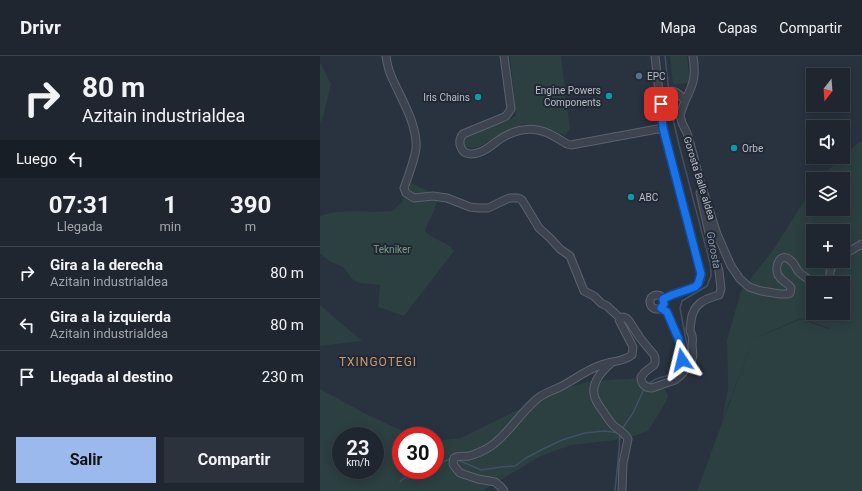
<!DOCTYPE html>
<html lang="es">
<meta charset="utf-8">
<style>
:root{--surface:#1f262f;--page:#2c323b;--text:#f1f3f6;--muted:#a1a5aa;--line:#3c434b;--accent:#9bb9ed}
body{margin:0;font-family:Roboto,sans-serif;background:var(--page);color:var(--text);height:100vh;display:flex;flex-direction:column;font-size:15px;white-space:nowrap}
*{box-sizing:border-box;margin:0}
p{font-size:13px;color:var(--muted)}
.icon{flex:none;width:22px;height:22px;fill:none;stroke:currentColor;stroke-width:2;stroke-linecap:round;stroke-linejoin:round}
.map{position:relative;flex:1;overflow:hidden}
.drawer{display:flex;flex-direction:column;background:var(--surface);width:320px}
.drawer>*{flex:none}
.banner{background:#1f262f;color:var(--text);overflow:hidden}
.needle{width:26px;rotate:197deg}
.buttons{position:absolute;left:486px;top:12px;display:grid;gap:8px}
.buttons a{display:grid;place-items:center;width:44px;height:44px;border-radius:0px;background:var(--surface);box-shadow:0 2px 10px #0003,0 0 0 1px var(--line);font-size:20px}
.speed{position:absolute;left:12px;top:371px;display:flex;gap:8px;font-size:20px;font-weight:700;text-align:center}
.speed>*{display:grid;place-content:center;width:52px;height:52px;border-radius:50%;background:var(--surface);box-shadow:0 2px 10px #0003,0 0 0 1px var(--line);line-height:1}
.speed small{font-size:10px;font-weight:400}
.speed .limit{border:6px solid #d22;background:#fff;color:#111}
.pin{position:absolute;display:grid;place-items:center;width:34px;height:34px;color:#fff;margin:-17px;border-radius:8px;box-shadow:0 2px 6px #0006}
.me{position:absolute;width:44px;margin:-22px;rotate:350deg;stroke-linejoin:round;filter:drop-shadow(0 0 3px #0008)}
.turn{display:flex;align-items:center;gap:14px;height:84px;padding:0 16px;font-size:18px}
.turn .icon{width:52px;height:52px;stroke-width:2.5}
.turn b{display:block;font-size:28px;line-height:34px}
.then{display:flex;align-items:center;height:38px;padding:0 16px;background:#0003;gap:8px;font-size:15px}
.eta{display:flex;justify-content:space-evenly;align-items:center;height:68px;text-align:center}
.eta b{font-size:24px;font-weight:700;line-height:28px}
.action{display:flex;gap:8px;margin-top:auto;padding:8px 16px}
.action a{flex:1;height:46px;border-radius:0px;background:var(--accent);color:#111;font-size:16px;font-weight:700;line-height:46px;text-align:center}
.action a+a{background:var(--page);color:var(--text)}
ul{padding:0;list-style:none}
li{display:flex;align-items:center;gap:12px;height:52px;padding:0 16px;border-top:1px solid var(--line)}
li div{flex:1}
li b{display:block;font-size:15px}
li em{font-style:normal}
header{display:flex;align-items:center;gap:24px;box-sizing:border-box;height:56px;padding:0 20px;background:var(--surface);border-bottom:1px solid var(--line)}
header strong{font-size:19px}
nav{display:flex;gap:22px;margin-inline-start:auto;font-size:14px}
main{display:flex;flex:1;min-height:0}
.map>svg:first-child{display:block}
</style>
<header>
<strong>Drivr</strong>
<nav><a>Mapa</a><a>Capas</a><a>Compartir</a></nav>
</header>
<main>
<section class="drawer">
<div class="banner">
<div class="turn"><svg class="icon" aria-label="right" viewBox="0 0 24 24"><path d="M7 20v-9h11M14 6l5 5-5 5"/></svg><div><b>80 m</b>Azitain industrialdea</div></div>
<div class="then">Luego<svg class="icon" aria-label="left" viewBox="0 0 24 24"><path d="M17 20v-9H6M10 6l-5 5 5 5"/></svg></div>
</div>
<div class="eta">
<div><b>07:31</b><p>Llegada</p></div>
<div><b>1</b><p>min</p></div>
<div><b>390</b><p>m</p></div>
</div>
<ul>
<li><svg class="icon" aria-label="right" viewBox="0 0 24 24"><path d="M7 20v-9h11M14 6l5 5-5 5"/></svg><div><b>Gira a la derecha</b><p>Azitain industrialdea</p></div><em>80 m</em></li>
<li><svg class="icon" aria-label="left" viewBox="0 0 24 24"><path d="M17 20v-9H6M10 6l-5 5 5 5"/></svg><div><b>Gira a la izquierda</b><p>Azitain industrialdea</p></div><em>80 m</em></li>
<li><svg class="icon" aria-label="arrive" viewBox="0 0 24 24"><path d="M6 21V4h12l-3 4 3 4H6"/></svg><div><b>Llegada al destino</b></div><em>230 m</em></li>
</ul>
<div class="action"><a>Salir</a><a>Compartir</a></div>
</section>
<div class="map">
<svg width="542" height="435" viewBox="0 0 542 435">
<rect width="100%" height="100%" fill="#29323f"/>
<path fill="#2c3f41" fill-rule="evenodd" d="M 190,0 L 241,0 L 250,73 L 245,79 L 216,70 L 201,68 L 201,70 C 194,73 186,75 180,79 C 168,85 158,96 144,90 L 143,85 L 146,80 L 183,67 L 196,60 Z
M 350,0 L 367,0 L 370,27 L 353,29 Z
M 0,6 L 11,28 L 3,61 L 0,67 Z
M 542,85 L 542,435 L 377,435 L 433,283 L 481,263 L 509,273 L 510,271 L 509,272 L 481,262 L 433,283 L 402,365 L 408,332 L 407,284 L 421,235 L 453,194 L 493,131 L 493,153 L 523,153 L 523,123 L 498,123 L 537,88 ZM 493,175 L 523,175 L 523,205 L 493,205 ZM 493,227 L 523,227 L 523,257 L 493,257 Z
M 91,127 L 119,140 L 114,155 L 105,174 C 111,184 126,184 134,195 L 84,260 L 58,251 L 60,229 L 39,227 L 32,223 L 23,211 L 11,206 L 0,198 L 0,160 L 14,156 L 37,155 L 53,156 L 72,155 L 82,146 Z
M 0,249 L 42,285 L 0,290 Z
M 321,322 L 342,330 L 348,339 L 346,346 L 328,375 L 305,383 L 251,389 L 221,400 L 162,435 L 0,435 L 0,333 L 48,359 L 94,380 L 81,380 L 81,414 L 115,414 L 115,385 L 141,382 L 234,336 L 270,325 ZM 21,380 L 55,380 L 55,414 L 21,414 Z"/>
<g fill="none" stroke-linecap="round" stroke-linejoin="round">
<path stroke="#415066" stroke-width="1.5" d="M 345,0 L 350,44 L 354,67 L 359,89 L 391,211 L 391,220 L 387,230 L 362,245 L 360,252 L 368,294 L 365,303
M 328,329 C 337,317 356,324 364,307
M 302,373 L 313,357 L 324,333
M 138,404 L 161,414 L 181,411 L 195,410 L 206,402 L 223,393 L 242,384 L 265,377 L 284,375 L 300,377 L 299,395 L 295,435
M 115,409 L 130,403
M 80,426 C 87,418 97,418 107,417 L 108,414"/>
<defs>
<path id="minor" d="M 66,0 C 67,8 69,16 73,24 C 82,44 98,70 96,93 C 94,105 88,121 84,132 L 86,137 L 94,142 L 113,140 L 127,142 L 150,151 L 159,152 L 168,152 L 189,142 L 198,142 L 202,144 L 219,172 L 230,182 L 240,193 L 250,200 L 264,235 L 274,240 L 281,247 L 287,250 L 300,262
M 184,0 L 191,53 L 186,60 L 182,62 L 143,78 C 137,85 140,98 151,98 C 161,98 169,92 176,86 C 189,76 208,69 225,76 C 233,79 240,84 247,88 L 251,89 L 343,72
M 335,0 L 343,72 L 381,218 L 380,224 L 378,228 L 375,231 L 352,239 L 343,243
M 352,35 C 358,36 361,40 365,45 L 360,59 L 362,67 L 367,77 L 370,87 L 380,125 L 389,153 L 397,178 L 411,210 L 420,223 L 429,231 L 441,235 L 460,238 L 468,238 L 470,237 L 471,232 C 467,225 463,227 458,219 C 454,209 461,195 471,205 C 474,207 476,212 478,215 C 482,220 489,223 494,227
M 365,45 C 374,27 376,20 373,0
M 523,199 L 542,188
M 511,227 C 509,217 509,213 516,205
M330 246a7 7 0 1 1 14 0a7 7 0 1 1-14 0Z
M 509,257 L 510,259 L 513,259 L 514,257
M 291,307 C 283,314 272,326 274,338 C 275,345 279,350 283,355 C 286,360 290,366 294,370 C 299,374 305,377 308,383 L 303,407 L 302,435
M 370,308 C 374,301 373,297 372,290 C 372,287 373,283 372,280 C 372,278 370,276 370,274 C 370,271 371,268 371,265 C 373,248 384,243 399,239 L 401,233 L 399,215 L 394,199 L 380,137
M 184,435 L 181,431 L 175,426 L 158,423 L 140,417 L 135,411 L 133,408 L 134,402 C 139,399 144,401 149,400 C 156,398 165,394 171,390 C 190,377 203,352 221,340 C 227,336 234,334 240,331 C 254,324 266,314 281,309 C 291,305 303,306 312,299 L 313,291 L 299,264 L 300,262 L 303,261 L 306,262 L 309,265 L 320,282 L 334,299 L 335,302 L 335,307 L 334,309 L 325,316 L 321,321 C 321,328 325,332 332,332 L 355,324 L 362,318 L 370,308 L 361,302 L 361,296 L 359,284 L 347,256 L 341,252"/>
</defs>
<use href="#minor" stroke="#5b626c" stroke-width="9"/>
<use href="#minor" stroke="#3d444f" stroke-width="7"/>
</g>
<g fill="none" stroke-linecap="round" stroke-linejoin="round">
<defs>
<path id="route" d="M 341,48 L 343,72 L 381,218 L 378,228 L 375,231 L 352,239 L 343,243 L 344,248 L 341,252 L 347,256 L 359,284 L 362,296 L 361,302 L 362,304"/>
</defs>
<use href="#route" stroke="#114b97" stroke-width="10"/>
<use href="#route" stroke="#1a73e8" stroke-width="7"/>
</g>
<circle fill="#5c6f8a" stroke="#222934" stroke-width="1.5" cx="319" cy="20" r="4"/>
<g fill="#0f9aa8" stroke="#222934" stroke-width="1.5">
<circle cx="289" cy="40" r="4"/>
<circle cx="158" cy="41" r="4"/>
<circle cx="414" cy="92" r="4"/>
<circle cx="311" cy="141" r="4"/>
</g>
<g text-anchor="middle" stroke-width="4" stroke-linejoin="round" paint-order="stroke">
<g font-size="10" fill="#b9bfc9" stroke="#222934" text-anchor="start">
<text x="327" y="24">EPC</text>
<text x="281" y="38" text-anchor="end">Engine Powers<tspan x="281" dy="12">Components</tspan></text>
<text x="150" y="45" text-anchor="end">Iris Chains</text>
<text x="422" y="96">Orbe</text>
<text x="319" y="145">ABC</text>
</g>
<g font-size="10" fill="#b9bfc9" stroke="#222934">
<text transform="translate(380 122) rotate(73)" y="4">Gorosta Balle aldea</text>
</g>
<g font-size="10" fill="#7a9c83" stroke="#222934">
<text x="72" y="197">Tekniker</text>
</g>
<g font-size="11" font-style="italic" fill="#8596ad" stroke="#222934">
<text transform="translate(394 194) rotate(79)" y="4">Gorosta</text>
</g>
<g font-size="12" letter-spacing="1" fill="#ca9a73" stroke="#222934">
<text x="58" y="310">TXINGOTEGI</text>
</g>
</g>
</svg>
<div class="buttons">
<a><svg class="needle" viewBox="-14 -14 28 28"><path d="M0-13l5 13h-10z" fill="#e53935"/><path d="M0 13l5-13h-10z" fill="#a1a5aa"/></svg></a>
<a><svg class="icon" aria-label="sound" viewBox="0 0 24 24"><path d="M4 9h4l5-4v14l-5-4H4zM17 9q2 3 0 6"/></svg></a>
<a><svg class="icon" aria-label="layers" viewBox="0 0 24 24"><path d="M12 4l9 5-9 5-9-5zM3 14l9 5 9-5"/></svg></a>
<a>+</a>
<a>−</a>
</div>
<div class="speed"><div>23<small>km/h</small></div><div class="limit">30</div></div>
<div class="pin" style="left:341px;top:48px;background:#d93025"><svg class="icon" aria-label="arrive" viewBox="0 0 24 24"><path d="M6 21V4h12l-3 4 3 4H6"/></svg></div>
<svg class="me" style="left:362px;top:304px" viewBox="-20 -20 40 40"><path d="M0-17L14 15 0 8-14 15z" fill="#1a73e8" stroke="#fff" stroke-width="4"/></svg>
</div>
</main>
